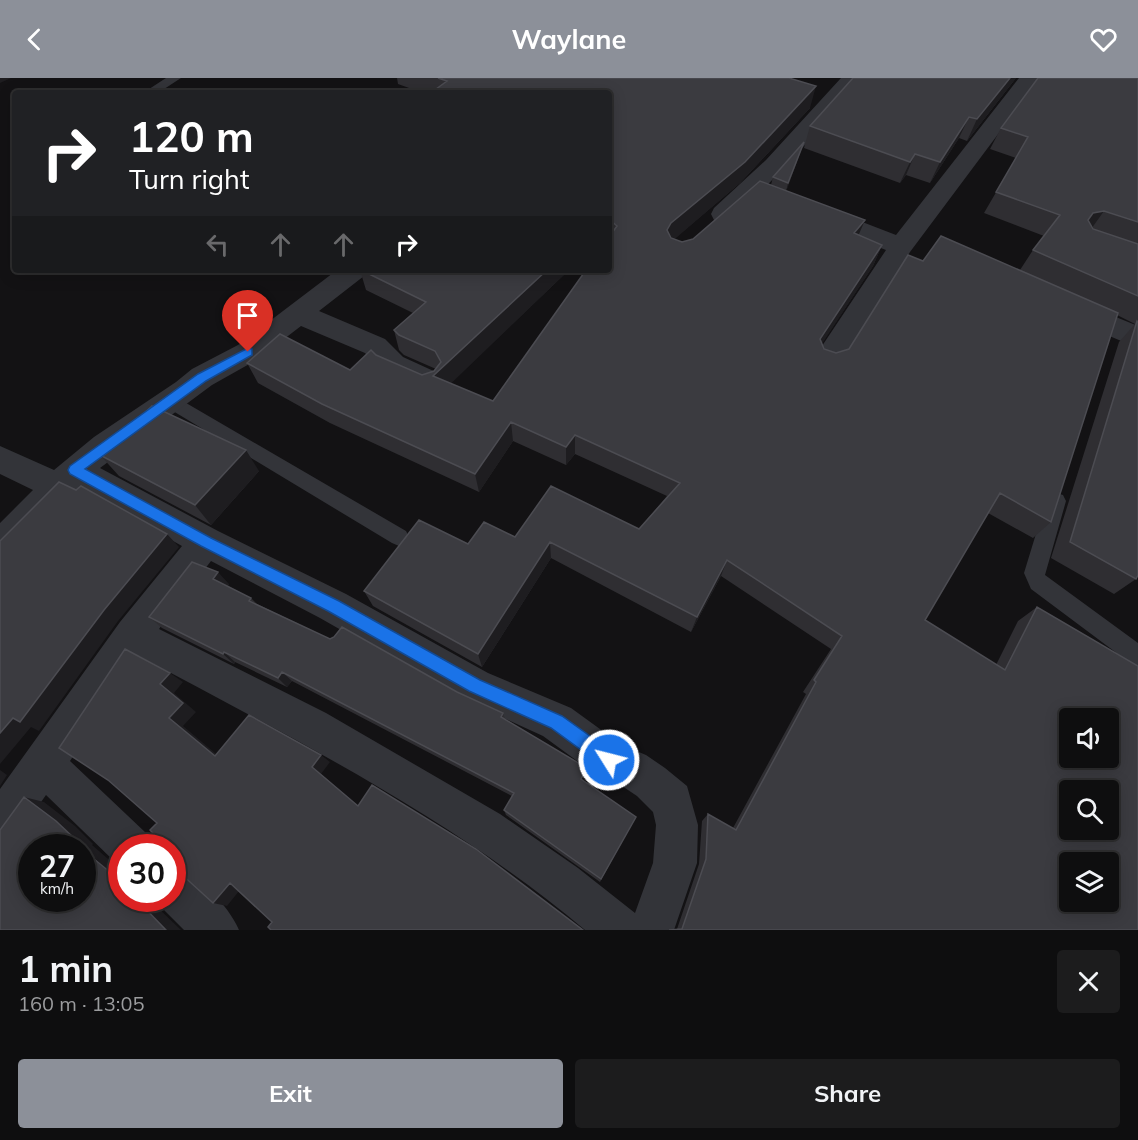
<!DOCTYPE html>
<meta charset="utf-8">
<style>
:root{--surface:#0e0e0f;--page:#1c1c1d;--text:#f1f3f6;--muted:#9b9c9e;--line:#2e2e2f;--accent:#8c9099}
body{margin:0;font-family:Mulish,sans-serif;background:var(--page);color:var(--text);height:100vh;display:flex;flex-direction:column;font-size:22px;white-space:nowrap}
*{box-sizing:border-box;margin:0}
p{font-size:20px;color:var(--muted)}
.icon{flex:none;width:33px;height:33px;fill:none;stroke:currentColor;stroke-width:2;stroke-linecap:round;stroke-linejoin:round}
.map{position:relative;height:852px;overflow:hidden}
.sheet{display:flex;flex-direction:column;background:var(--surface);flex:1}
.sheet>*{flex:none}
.banner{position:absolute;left:12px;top:12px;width:600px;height:183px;border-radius:6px;box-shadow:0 3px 15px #0003,0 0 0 2px var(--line);background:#202124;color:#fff;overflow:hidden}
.buttons{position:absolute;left:1059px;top:630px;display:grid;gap:12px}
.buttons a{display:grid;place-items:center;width:60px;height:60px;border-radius:6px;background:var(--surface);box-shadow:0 3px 15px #0003,0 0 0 2px var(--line);font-size:30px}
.speed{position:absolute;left:18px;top:756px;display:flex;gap:12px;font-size:30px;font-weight:700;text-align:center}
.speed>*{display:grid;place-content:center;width:78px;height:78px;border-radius:50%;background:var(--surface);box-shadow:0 3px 15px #0003,0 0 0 2px var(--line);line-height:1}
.speed small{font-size:15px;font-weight:400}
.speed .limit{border:9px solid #d22;background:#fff;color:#111}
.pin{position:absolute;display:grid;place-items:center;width:51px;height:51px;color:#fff;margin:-62px -26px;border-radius:50% 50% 50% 0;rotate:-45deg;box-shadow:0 0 6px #0007}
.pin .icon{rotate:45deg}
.me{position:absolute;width:66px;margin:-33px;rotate:306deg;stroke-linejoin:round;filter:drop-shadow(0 0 4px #0008)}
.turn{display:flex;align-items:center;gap:21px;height:126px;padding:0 18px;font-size:27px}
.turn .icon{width:78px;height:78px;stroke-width:2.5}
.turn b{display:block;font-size:42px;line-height:51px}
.lanes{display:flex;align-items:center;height:57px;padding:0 18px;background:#0003;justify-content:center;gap:30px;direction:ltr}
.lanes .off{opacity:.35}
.round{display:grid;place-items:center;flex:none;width:63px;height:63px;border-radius:6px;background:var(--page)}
.overview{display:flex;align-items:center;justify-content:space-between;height:102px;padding:0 18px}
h1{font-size:36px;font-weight:700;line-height:45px}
.primary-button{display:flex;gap:12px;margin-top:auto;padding:12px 18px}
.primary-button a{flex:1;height:69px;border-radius:6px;background:var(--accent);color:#fff;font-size:24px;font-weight:700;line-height:69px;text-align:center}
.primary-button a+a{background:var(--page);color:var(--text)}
header{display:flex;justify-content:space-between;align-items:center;height:78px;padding:0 18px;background:var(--accent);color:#fff;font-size:27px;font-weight:700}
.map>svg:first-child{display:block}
</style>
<header><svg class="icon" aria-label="back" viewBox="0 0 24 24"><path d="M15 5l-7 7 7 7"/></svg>Waylane<svg class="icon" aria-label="heart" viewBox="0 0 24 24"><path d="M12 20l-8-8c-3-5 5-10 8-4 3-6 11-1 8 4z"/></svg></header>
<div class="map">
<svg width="1138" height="852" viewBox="0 0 1138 852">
<rect width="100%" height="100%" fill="#131214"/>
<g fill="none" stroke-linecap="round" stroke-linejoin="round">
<path fill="#333439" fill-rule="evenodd" d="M 166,0 L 181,0 L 158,15 L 143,15 Z
M 169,315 L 406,453 L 409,459 L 406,465 L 399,468 L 392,465 L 163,327 L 160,322 L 163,317 Z
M 1056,415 L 1063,417 L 1066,423 L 1045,497 L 1138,565 L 1138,589 L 1130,585 L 1031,511 L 1024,495 L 1046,423 L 1049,417 Z"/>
<path fill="#333439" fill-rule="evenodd" d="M 841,0 L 862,0 L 798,75 L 749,126 L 732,142 L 723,144 L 714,142 L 711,136 L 714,130 L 766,82 Z
M 1019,0 L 1040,0 L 910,174 L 838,290 L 828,293 L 818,290 L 814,282 L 818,274 L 886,172 L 808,142 L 805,136 L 808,130 L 817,128 L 826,130 L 896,157 Z
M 337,192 L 368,192 L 364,198 L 319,233 L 385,261 L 403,279 L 438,295 L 443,303 L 438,311 L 428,314 L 418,311 L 383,295 L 365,275 L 301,248 L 258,281 L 212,307 L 100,390 L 218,453 L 346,516 L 488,595 L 571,630 L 622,667 L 646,677 L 665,690 L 687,708 L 698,747 L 697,785 L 674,852 L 585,852 C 452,740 292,660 139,578 L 70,683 L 146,755 L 152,770 L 122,770 L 122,787 L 116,785 L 46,717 L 15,761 L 0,767 L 0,711 L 120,544 L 182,468 L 78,410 L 12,478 L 0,482 L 0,445 L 33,412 L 0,396 L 0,368 L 54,392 L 94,359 L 176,304 L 192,291 L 238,267 ZM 211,483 L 320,540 L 462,621 L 543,658 L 595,696 L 619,706 L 637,718 L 653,734 L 656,747 L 653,785 L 635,835 L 578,790 L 500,736 L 326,635 L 159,551 Z
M 1074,222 L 1138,248 L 1138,270 L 1064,239 L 1060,232 L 1064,225 Z
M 172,788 C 199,799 228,826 239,852 L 184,852 L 157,825 L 154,820 L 172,820 Z"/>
</g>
<path fill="#2f2e32" d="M 397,0 L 789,0 L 810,30 L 740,105 L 674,161 L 682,164 L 693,161 L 771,107 L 773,99 L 804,64 L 786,113 L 865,142 L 858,157 L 882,167 L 873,188 L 822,265 L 824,271 L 836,275 L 849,271 L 923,183 L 1020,192 L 1033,172 L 1044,158 L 984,135 L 1016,80 L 990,71 L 1001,50 L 1138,0 L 1138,497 L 1136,501 L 1114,516 L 1051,480 L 1119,264 L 1135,246 L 1117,237 L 1051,444 L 1033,460 L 988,435 L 925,542 L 996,587 L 1018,543 L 1037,529 L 1138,852 L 677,851 L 699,786 L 702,743 L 708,736 L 733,750 L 806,616 L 803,614 L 831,571 L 721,498 L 691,554 L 551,480 L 482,589 L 373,528 L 364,513 L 468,466 L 515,459 L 639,451 L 667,418 L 575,376 L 566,387 L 513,363 L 479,414 L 330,345 L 258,305 L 247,285 L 350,292 L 376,277 L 422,297 L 434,293 L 436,291 L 404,277 L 399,272 L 394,252 L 413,235 L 366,212 L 360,192 L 569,192 L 450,305 L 493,323 L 609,192 L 609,15 L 423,15 L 398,6 Z
M 1016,0 L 967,63 L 959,60 L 930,105 L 906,97 L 900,105 L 804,70 L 810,48 Z
M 100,377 L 259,393 L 211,447 L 119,398 Z
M 229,506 L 228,508 L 251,520 L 257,526 L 330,561 L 457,614 L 503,635 L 505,641 L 586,697 L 583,702 L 636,739 L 600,804 L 506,737 L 504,732 L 512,718 L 292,603 L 287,609 L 235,584 L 234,586 L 162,550 L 149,539 Z"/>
<path fill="#1e1d20" d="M 0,0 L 11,0 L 0,5 Z
M 1010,0 L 1016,0 L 967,63 L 977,41 Z
M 816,8 L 810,30 L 740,105 L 669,166 L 667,152 L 671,145 Z
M 969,39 L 959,60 L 930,105 L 940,84 Z
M 804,64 L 801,73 L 786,114 L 788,105 Z
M 915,76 L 906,97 L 900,105 L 910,84 Z
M 1104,133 L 1089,154 L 1073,163 L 1093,135 Z
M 865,142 L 856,163 L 854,155 Z
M 882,167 L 873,188 L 812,281 L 820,261 Z
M 547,192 L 569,192 L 438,318 L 433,298 Z
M 511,344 L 513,363 L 479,414 L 475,396 Z
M 575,357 L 575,376 L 566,387 L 566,369 Z
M 246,372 L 259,393 L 211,447 L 195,427 Z
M 167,456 L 179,469 L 118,543 L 39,653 L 31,649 L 0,686 L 0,655 Z
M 550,464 L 551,480 L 482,589 L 478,576 Z
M 727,482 L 721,498 L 691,554 L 697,539 Z
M 218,494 L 229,506 L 224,513 L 213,501 Z
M 224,574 L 235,584 L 234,586 L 223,576 Z
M 282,594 L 292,603 L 287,609 L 278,600 Z
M 170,595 L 183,604 L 174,615 L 196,634 L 183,648 L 228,686 L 215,678 L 169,640 L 160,606 Z
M 321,677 L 330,684 L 321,696 L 366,734 L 312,689 Z
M 587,690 L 586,697 L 580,707 L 581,701 Z
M 0,692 L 7,697 L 0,708 Z
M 24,719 L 44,724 L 75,748 L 93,766 L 92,767 L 122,793 L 122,804 Z
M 230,805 L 243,808 L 227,828 L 213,825 Z
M 137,820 L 153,820 L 155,827 L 181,852 L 166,852 L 139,824 Z"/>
<path fill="#3b3b40" stroke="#4c4c52" stroke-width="1.5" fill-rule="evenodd" d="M 438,0 L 789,0 L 816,8 L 745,84 L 671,145 L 667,152 L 671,160 L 682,164 L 693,161 L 760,103 L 865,142 L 854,155 L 882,167 L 820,261 L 824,271 L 836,275 L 849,271 L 908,177 L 923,183 L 941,158 L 1118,235 L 1051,444 L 1000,415 L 925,542 L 1005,592 L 1037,529 L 1138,588 L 1138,852 L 669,852 L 682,851 L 706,781 L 708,736 L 736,752 L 816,604 L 814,602 L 842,558 L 727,482 L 697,539 L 550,464 L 478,576 L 364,513 L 419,442 L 468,466 L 484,444 L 515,459 L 551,408 L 639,451 L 680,405 L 575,357 L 566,369 L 511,344 L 475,396 L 322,326 L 247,285 L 280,256 L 350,292 L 371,272 L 376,277 L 422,297 L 434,293 L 441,284 L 435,273 L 399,257 L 394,252 L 426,224 L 361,192 L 547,192 L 433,298 L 493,323 L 586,192 L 609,192 L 609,159 L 617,148 L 609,141 L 609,15 L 433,15 L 432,14 L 447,3 ZM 1070,640 L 1108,640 L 1108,680 L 1070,680 ZM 1070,712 L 1108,712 L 1108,752 L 1070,752 ZM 1070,784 L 1108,784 L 1108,824 L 1070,824 Z
M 853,0 L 1010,0 L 977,41 L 969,39 L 940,84 L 915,76 L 910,84 L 810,48 Z
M 1038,0 L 1138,0 L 1138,144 L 1104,133 L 1093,135 L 1088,142 L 1093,151 L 1138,166 L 1138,218 L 1033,172 L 1060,137 L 996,114 L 1028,59 L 1001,50 Z
M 804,64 L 788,105 L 773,99 Z
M 1137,243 L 1138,244 L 1138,497 L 1136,501 L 1070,464 Z
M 152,328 L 246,372 L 195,427 L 100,377 Z
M 59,404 L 76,412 L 81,408 L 167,456 L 104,532 L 20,644 L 13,640 L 0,655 L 0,463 Z
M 192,484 L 218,494 L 213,501 L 251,520 L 249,523 L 330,561 L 334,559 L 342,549 L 457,614 L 503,635 L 501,639 L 587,690 L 581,701 L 636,739 L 601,801 L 504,732 L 514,715 L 282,594 L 278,600 L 224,574 L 223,576 L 149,539 Z
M 125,571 L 170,595 L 160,606 L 183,625 L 169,640 L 215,678 L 249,637 L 321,677 L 312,689 L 358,728 L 372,707 L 476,771 L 583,852 L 271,852 L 268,849 L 272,844 L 230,805 L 213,825 L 179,794 L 184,787 L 172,776 L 172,770 L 167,770 L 150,752 L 157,745 L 108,702 L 59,670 Z
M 24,719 L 56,743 L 75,761 L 73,763 L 81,770 L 32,770 L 32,820 L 82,820 L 82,771 L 122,804 L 122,820 L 137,820 L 139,824 L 166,852 L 0,852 L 0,752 Z"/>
<path fill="#1a73e8" stroke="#114b97" stroke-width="1.5" d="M 248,270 L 252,271 L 252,277 L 206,303 L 85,391 L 211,460 L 339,523 L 480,602 L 562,638 L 615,676 L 617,682 L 615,688 L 609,691 L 603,688 L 551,650 L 469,613 L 328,533 L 201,468 L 70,396 L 68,392 L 70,388 L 198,296 Z"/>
</svg>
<div class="buttons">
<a><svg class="icon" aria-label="sound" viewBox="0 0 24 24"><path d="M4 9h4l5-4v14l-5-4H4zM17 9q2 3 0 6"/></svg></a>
<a><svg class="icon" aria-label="search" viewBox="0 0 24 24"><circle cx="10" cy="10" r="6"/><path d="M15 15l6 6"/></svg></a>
<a><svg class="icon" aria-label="layers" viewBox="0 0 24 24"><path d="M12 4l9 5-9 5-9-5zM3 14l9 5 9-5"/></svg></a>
</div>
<div class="speed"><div>27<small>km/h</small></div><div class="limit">30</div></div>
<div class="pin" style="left:248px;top:274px;background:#d93025"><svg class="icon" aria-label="arrive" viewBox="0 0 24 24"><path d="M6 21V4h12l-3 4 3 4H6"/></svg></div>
<svg class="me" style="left:609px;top:682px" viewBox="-20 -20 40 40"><circle r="17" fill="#1a73e8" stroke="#fff" stroke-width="3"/><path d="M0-11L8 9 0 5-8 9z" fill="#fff"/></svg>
<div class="banner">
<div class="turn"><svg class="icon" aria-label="right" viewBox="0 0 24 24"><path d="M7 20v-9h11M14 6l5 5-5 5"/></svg><div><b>120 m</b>Turn right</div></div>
<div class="lanes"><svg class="icon off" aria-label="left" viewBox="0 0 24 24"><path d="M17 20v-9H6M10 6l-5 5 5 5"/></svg><svg class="icon off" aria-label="ahead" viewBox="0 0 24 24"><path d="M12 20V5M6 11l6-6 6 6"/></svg><svg class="icon off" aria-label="ahead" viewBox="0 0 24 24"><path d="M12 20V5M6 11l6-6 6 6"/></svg><svg class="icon" aria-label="right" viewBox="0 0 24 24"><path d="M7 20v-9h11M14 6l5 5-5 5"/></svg></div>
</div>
</div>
<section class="sheet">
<div class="overview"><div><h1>1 min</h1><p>160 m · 13:05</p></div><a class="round"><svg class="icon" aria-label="close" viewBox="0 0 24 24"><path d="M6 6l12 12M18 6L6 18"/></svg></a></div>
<div class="primary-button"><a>Exit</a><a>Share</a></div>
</section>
